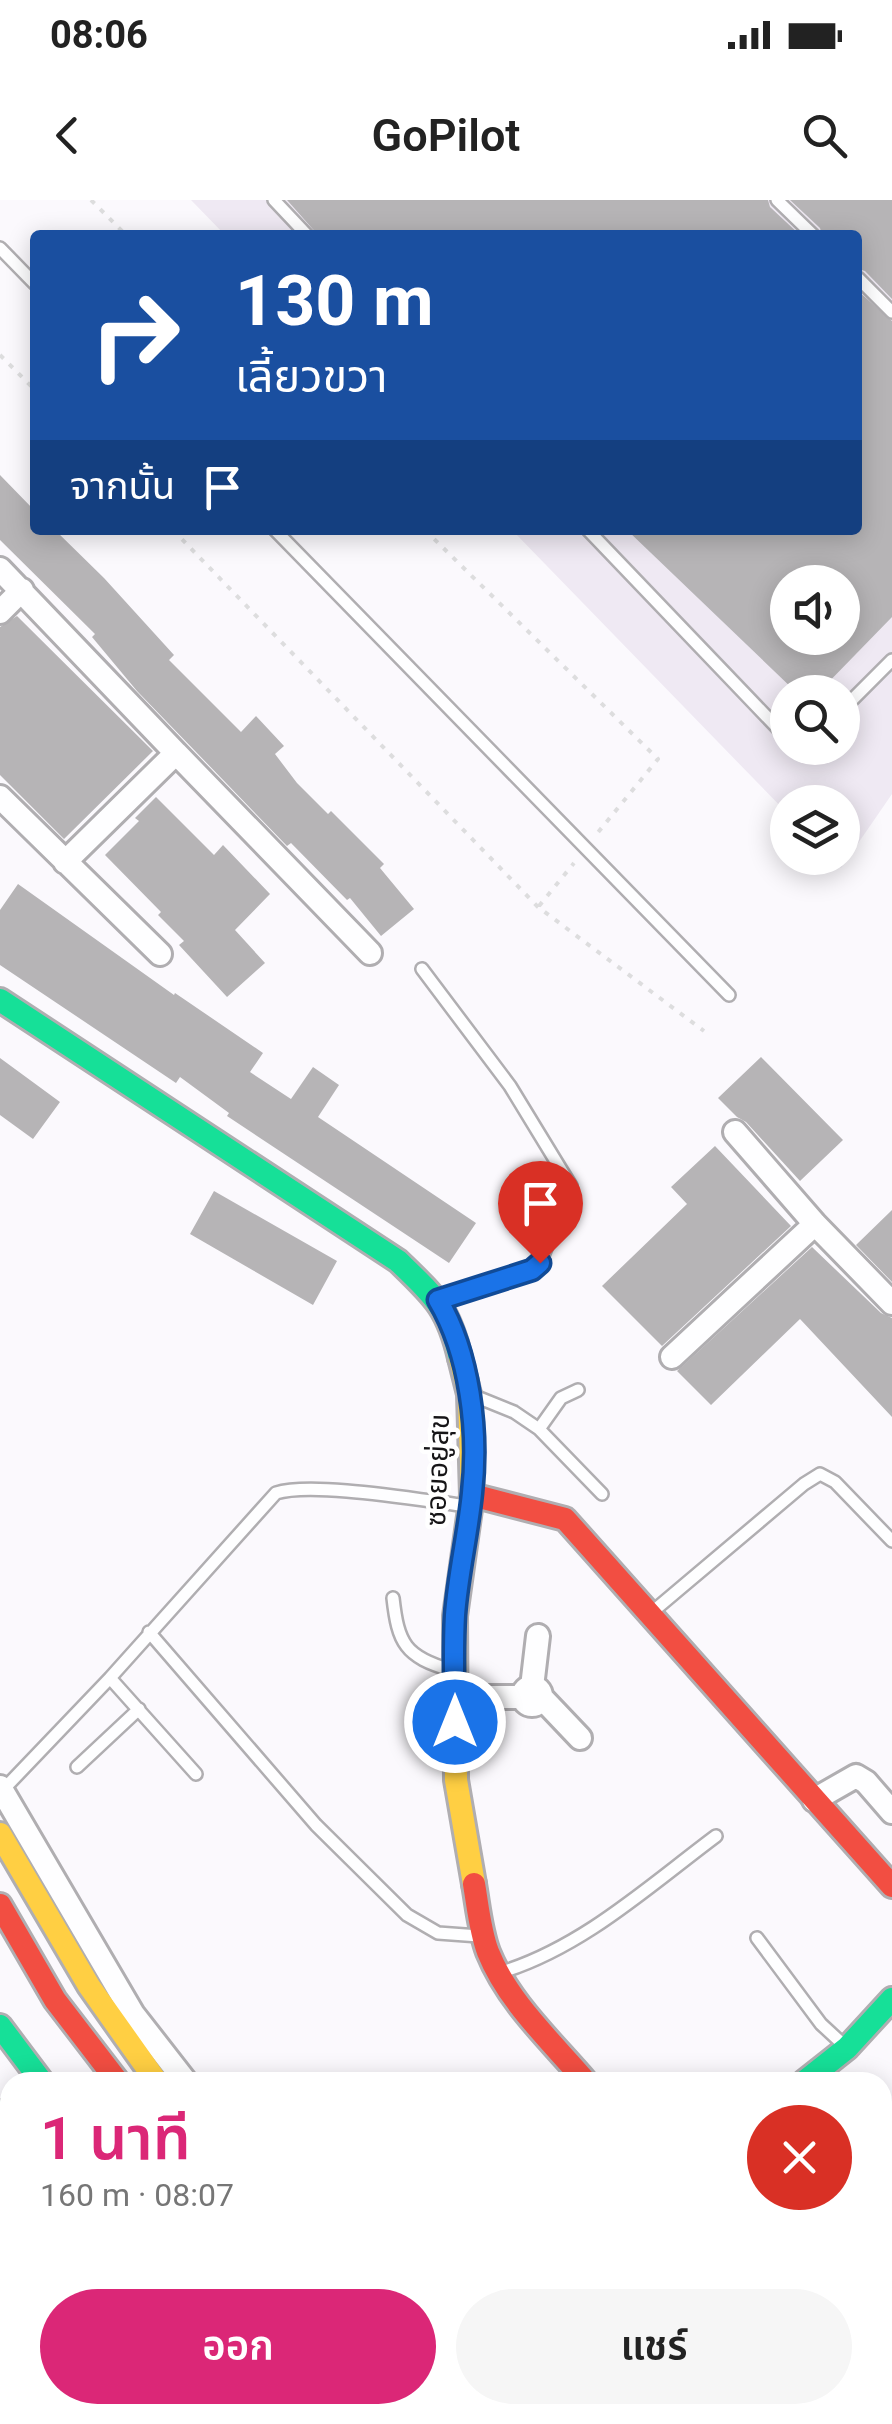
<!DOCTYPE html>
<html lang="th">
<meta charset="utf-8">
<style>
:root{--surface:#fff;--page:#f6f6f6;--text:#222;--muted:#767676;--accent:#db2777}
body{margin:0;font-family:Roboto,"Noto Sans Thai",sans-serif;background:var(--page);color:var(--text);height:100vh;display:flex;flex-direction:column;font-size:38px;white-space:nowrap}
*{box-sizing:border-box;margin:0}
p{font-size:32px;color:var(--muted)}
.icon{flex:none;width:55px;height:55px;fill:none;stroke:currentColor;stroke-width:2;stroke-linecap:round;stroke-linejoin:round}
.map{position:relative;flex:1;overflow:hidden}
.details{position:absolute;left:0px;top:1872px;width:892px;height:352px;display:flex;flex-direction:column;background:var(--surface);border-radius:30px 30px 0 0;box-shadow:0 5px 25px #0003}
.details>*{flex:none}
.guide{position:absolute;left:30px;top:30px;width:832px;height:305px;border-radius:10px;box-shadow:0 5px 25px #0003;background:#1a4fa0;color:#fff;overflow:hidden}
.tools{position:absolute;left:770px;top:365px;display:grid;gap:20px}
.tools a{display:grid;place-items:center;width:90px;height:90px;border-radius:50%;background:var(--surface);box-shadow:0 5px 25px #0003;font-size:50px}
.pin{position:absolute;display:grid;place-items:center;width:85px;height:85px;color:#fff;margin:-102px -42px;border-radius:50% 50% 50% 0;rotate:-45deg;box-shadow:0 0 10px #0007}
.pin .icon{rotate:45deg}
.me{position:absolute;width:110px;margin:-55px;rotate:0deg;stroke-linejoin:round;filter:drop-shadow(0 0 8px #0008)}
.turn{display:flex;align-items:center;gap:35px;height:210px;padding:0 40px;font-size:45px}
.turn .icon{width:130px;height:130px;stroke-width:2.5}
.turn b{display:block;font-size:70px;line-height:85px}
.then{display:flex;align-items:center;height:95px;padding:0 40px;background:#0003;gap:20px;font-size:38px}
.round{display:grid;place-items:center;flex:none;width:105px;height:105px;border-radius:52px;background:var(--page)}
.head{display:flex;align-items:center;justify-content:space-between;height:170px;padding:0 40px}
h1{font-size:60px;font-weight:600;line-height:75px;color:var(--accent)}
.primary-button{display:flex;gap:20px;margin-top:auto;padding:20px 40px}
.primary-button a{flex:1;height:115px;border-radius:60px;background:var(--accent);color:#fff;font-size:40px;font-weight:600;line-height:115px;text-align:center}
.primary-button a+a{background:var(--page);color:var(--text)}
.status{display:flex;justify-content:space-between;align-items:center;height:70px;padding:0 50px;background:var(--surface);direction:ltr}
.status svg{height:28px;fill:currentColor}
header{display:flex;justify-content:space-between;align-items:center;height:130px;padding:0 40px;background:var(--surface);font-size:45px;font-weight:600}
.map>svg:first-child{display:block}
</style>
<div class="status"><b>08:06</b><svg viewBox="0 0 49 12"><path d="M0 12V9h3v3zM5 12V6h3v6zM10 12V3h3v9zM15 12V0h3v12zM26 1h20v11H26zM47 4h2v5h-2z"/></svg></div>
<header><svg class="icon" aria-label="back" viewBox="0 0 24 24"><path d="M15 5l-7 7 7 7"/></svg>GoPilot<svg class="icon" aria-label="search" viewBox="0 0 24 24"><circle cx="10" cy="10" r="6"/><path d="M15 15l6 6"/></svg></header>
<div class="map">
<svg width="892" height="2224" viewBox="0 0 892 2224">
<rect width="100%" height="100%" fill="#fbf9fd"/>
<path fill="#efe9f3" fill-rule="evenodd" d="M 191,0 L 892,0 L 892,594 L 841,668 L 831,658 L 842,658 L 842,602 L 788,602 L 787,613 L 512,330 L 858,330 L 858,35 L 225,35 ZM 788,382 L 842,382 L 842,438 L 788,438 ZM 788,492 L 842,492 L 842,548 L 788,548 Z"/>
<path fill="#daf4dd" d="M 0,2087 L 10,2098 L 10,2215 L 115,2215 L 123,2224 L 0,2224 Z"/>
<path fill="#b6b4b6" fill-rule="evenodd" d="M 287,0 L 768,0 L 770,7 L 800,35 L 318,35 Z
M 790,0 L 892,0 L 892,99 L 865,71 L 858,69 L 858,35 L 822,35 L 820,28 Z
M 858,91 L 892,121 L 892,417 L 819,492 L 796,492 L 627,330 L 858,330 ZM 788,382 L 842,382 L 842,438 L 788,438 Z
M 0,275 L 35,311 L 35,330 L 55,330 L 104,378 L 174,455 L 169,460 L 241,532 L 256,516 L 284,546 L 275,554 L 297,583 L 328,614 L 331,611 L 384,664 L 380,668 L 414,709 L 381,736 L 350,698 L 347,700 L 291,643 L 287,646 L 137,491 L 92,437 L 95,434 L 0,340 Z
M 17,416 L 153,551 L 64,639 L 0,575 L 0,427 Z
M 156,597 L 214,655 L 223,645 L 270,694 L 235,730 L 265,763 L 227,797 L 179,745 L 184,741 L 158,715 L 161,712 L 105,655 L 139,621 L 135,618 Z
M 18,684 L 174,795 L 175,793 L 263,853 L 250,872 L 291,899 L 313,867 L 339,885 L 318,917 L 476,1023 L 449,1063 L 227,916 L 229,913 L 180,877 L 176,883 L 0,765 L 0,710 Z
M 761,857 L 843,940 L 800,981 L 746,922 L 737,917 L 718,898 Z
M 0,858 L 60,902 L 33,939 L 0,915 Z
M 715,946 L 791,1026 L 662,1146 L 602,1086 L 687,1004 L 671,987 Z
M 214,991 L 337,1061 L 313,1105 L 190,1034 Z
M 892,1010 L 892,1082 L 856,1045 Z
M 812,1047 L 881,1113 L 892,1118 L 892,1217 L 800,1119 L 711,1205 L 677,1171 Z"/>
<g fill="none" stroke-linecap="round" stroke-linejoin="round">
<defs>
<path id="lane" d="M 274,0 L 307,35
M 777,0 L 813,35
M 0,48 L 35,84
M 858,78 L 892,112
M 275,330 L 729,795
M 588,330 L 788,539
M 842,510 L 892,460
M 796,548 L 801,552 L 805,548
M 422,769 L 510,886 L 571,986 L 540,1063 L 532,1070 L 442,1098
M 472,1195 L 514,1212 L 539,1229 L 602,1294
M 539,1229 L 561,1198 L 578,1190
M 393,1398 C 398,1443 405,1457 451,1470
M 651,1413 L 804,1284 L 820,1274 L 835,1282 L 892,1341
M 149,1432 L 316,1625 L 407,1715 L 438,1733 L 479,1736
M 110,1478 L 196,1574
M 77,1567 L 139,1509
M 2,1591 L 110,1478 L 276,1293 C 313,1281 425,1301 469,1306
M 757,1738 L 821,1824 L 847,1848
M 502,1772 C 583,1747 649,1686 716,1636
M 795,2224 L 804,2215"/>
<path id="street" d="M 0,369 L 176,553 L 65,662
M 0,412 L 22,390
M 176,553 L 370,753
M 0,597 L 160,754
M 735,932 L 815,1024 L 892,1103
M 672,1157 L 815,1024
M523 1496a9 9 0 1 1 18 0a9 9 0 1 1-18 0Z
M 532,1487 L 538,1436
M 454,1494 L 472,1497 L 523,1497
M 542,1498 L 580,1538
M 0,1587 L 133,1814 L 186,1882
M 814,1600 L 856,1576 L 866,1582 L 892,1612
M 0,2056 L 10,2066
M 484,2215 L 495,2224
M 869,2215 L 877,2224
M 37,2224 L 48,2215"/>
<path id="fast" d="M 0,800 L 398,1061 C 434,1096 448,1107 460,1158
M 0,1826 L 42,1882
M 804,1882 L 847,1848 L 892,1799
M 0,1912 L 10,1925"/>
<path id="slow" d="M 460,1158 L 469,1194 L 472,1295 L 455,1416 L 456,1580 L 474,1684
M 0,1634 L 89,1786 L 157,1882
M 190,2215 L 197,2224
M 304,2215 L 312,2224"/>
<path id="jam" d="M 472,1295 L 565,1319 L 892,1686
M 474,1684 C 478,1707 480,1731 488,1752 C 508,1802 552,1842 586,1882
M 0,1705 L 55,1800 L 118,1882
M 0,1974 L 10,1986
M 236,2215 L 243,2224
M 378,2215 L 385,2224
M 417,2215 L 424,2224"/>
</defs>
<use href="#lane" stroke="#b0aeb1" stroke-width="16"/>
<use href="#street" stroke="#b0aeb1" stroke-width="28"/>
<use href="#fast" stroke="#b0aeb1" stroke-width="28"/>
<use href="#slow" stroke="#b0aeb1" stroke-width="28"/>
<use href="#jam" stroke="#b0aeb1" stroke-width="28"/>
<path stroke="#ddddde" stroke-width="4" stroke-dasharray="5 8" stroke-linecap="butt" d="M 91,0 L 126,35
M 0,155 L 35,190
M 173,330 L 538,707 L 704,831
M 425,330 L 658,559 L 595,636
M 539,706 L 574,663"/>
<use href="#lane" stroke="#fefeff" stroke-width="11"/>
<use href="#street" stroke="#fefeff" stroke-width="22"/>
<use href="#fast" stroke="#16e098" stroke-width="22"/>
<use href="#slow" stroke="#ffcf43" stroke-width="22"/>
<use href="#jam" stroke="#f24e42" stroke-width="22"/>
</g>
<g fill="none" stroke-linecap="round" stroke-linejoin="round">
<defs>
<path id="route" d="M 455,1522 C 454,1487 453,1450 455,1415 C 458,1374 468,1334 472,1293 C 479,1231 470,1154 438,1100 L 532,1070 L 540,1063"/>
</defs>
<use href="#route" stroke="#114b97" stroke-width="25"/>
<use href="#route" stroke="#1a73e8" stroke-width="18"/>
</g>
<g text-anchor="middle" stroke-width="9" stroke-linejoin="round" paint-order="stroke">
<g font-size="28" fill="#161517" stroke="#fff">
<text transform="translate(437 1270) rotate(-88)" y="10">ซอยอยู่สุข</text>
</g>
</g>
</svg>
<div class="tools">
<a><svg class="icon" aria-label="sound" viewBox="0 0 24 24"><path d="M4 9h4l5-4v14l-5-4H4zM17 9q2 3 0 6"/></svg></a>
<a><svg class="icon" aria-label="search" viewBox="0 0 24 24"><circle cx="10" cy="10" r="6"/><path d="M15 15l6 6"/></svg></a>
<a><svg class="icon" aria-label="layers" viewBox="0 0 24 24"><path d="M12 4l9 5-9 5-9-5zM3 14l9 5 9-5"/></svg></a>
</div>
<div class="pin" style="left:540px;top:1063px;background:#d93025"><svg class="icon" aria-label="arrive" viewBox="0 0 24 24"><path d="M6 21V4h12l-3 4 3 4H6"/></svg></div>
<svg class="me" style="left:455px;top:1522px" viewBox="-20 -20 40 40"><circle r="17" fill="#1a73e8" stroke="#fff" stroke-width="3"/><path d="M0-11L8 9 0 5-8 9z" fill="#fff"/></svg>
<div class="guide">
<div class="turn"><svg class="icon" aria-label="right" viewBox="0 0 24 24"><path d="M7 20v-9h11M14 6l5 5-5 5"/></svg><div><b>130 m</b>เลี้ยวขวา</div></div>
<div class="then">จากนั้น<svg class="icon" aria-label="arrive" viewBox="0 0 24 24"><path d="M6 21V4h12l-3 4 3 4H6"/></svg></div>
</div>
<section class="details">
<div class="head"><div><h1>1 นาที</h1><p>160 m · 08:07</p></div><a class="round" style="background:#d93025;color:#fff"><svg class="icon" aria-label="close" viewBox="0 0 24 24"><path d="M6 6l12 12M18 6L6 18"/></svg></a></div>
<div class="primary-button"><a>ออก</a><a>แชร์</a></div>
</section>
</div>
